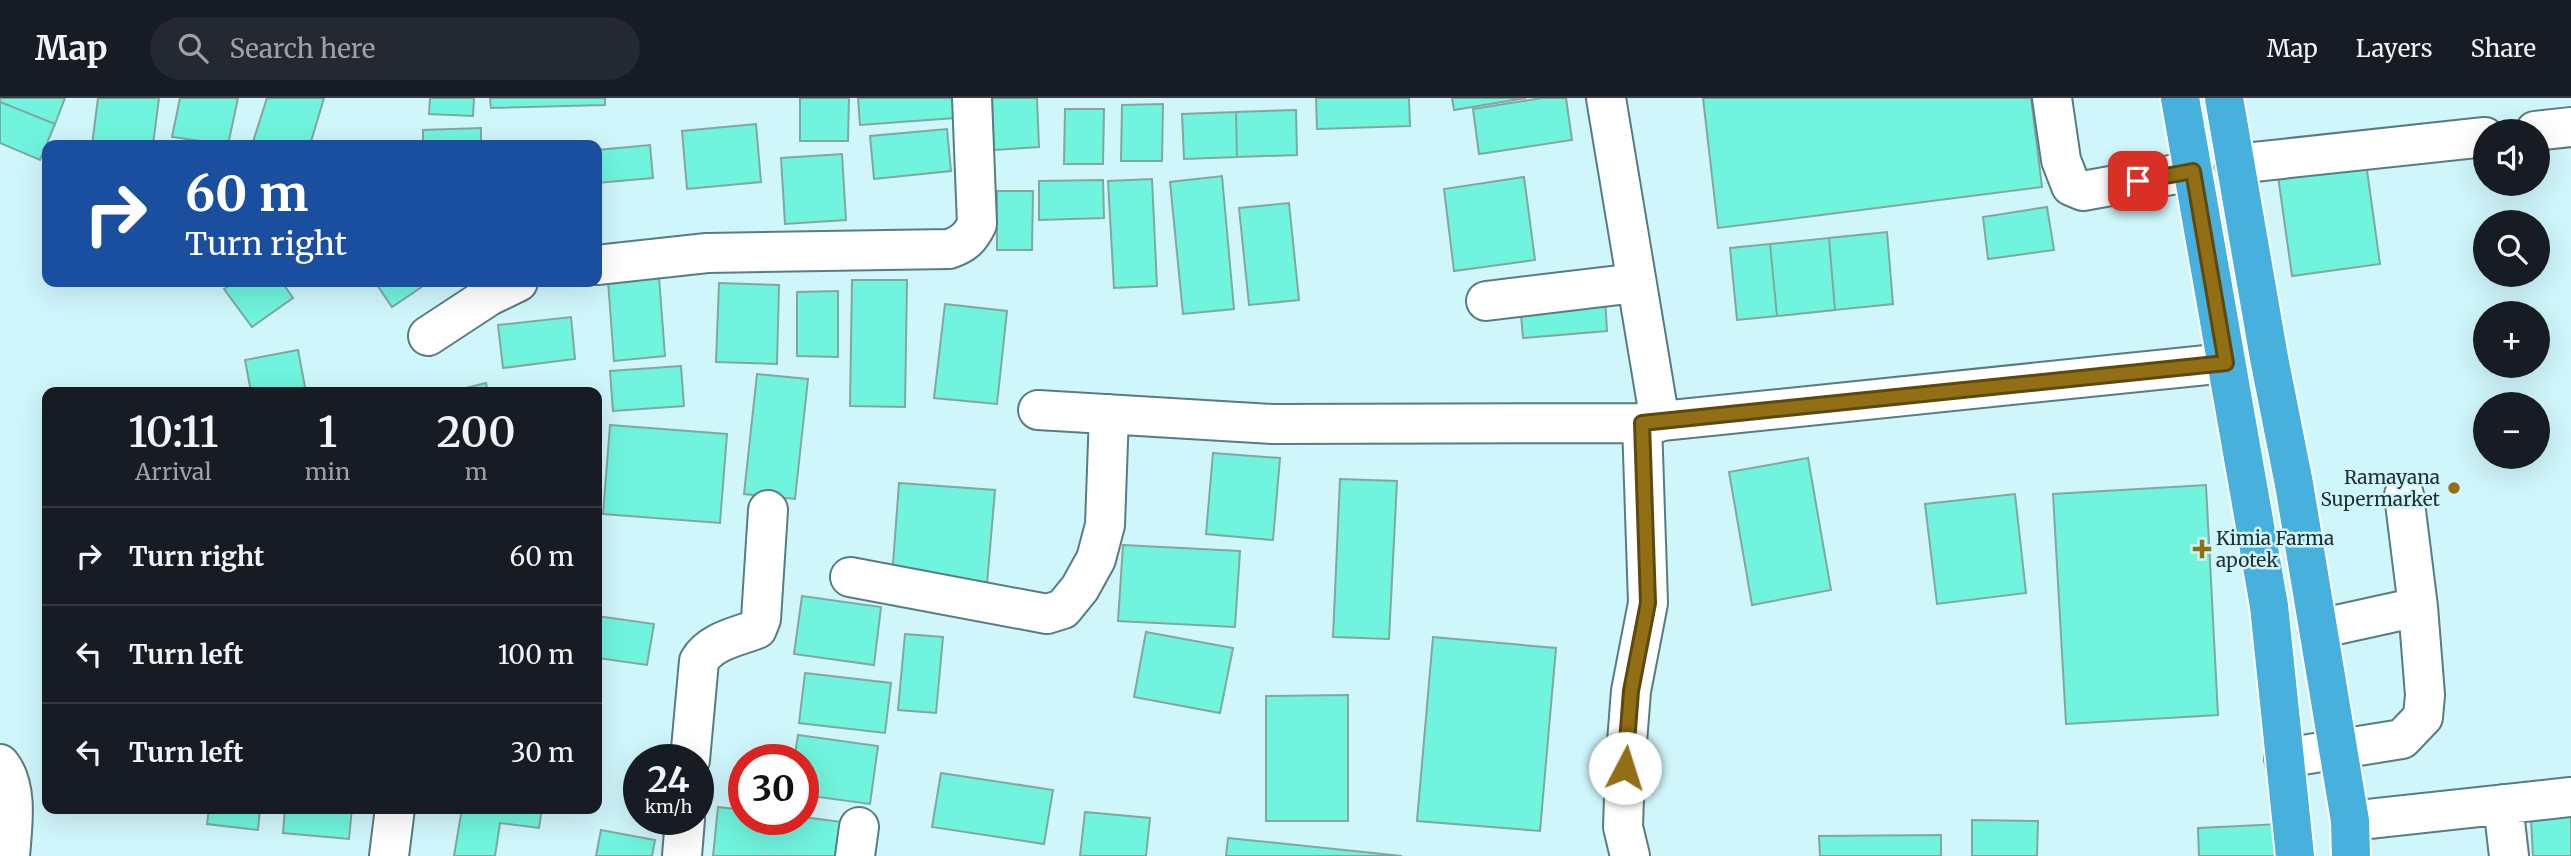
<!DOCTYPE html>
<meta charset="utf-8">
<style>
:root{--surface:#171b24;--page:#242831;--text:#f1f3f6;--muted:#9ea1a6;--line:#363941}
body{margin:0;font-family:Merriweather,serif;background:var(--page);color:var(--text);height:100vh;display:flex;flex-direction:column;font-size:26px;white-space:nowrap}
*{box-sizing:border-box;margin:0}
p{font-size:23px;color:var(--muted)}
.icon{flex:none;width:38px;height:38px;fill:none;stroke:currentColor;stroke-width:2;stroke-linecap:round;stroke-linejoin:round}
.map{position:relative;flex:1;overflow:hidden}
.side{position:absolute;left:42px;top:289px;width:560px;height:427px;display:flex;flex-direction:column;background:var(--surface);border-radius:14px;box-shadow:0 7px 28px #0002}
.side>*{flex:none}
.banner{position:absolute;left:42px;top:42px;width:560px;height:147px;border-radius:14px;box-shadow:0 7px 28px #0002;background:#1a4fa0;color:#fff;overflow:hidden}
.buttons{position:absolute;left:2473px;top:21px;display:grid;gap:14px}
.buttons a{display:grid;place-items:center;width:77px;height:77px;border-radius:50%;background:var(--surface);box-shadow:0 7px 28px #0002;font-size:35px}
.speed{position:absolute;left:623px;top:646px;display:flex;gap:14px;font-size:35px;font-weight:700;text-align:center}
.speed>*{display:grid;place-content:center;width:91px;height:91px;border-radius:50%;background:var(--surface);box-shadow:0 7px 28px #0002;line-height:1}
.speed small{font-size:18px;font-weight:400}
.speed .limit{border:10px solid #d22;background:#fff;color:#111}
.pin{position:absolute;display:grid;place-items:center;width:60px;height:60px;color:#fff;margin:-30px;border-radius:14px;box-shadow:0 4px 10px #0006}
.me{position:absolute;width:77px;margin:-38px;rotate:5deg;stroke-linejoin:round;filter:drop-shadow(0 0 5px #0008)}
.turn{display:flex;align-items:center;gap:24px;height:147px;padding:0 28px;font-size:32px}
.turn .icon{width:91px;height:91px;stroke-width:2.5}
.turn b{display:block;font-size:49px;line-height:60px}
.eta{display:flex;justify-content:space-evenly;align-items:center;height:119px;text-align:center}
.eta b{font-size:42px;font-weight:600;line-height:49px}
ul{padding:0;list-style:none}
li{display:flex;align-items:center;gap:21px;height:98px;padding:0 28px;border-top:2px solid var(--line)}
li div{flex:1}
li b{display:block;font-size:26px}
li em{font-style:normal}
header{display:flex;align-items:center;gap:42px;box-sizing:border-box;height:98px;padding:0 35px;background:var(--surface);border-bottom:2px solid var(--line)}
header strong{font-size:33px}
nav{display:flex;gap:38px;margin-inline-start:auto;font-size:24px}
.search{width:490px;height:63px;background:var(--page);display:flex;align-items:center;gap:18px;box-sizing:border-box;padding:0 24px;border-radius:38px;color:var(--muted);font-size:26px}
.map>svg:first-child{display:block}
</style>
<header>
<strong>Map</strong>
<div class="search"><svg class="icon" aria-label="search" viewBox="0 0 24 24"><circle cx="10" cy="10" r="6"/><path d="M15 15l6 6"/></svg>Search here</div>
<nav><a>Map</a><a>Layers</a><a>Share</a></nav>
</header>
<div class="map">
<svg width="2571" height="758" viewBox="0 0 2571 758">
<rect width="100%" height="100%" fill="#cff6fb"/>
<path fill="#70f4de" stroke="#83a79f" stroke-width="2" d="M 0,0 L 65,0 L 55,26 L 0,4 Z
M 98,0 L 159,0 L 153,47 L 92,47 Z
M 180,0 L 238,0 L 228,47 L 172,39 Z
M 267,0 L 324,0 L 310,47 L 252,47 Z
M 430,0 L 474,0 L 473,18 L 429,16 Z
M 490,0 L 605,0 L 605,7 L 491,10 Z
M 800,0 L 849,0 L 848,43 L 800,43 Z
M 858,0 L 953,0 L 955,20 L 860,27 Z
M 992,0 L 1037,0 L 1039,49 L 994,52 Z
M 1316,0 L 1409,0 L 1410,28 L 1317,31 Z
M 1452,0 L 1526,0 L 1454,12 Z
M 1542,0 L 1566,0 L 1572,42 L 1479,56 L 1473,11 Z
M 1703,0 L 2031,0 L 2042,89 L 1718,130 Z
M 0,4 L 55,26 L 40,62 L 0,45 Z
M 1163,6 L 1162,63 L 1121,63 L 1122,7 Z
M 1065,11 L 1104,11 L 1103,66 L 1064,66 Z
M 1296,12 L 1297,57 L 1237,59 L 1236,14 Z
M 1236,14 L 1237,59 L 1184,61 L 1182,16 Z
M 756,26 L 761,84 L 687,91 L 682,33 Z
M 481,30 L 481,47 L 423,47 L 423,32 Z
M 947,31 L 951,73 L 874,81 L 870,38 Z
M 650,47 L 653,80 L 597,85 L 597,52 Z
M 842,56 L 846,122 L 785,126 L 781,60 Z
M 2366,65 L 2380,166 L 2292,178 L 2278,78 Z
M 1222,78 L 1234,211 L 1183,216 L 1170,84 Z
M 1524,79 L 1535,162 L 1454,173 L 1444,91 Z
M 1152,81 L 1157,188 L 1114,190 L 1108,83 Z
M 1103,82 L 1104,120 L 1039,122 L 1039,83 Z
M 997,93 L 1033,93 L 1032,152 L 997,152 Z
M 1289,105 L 1299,202 L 1249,207 L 1239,110 Z
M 2047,109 L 2054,152 L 1988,161 L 1983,119 Z
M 1887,134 L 1893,206 L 1835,212 L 1829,140 Z
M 1829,140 L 1835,212 L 1777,218 L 1770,146 Z
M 1770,146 L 1777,218 L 1737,222 L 1730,150 Z
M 659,179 L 665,258 L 614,263 L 608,183 Z
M 852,182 L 907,182 L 905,309 L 850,308 Z
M 235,184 L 282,184 L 293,200 L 252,229 L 224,191 Z
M 375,184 L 429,184 L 392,209 Z
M 719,185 L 779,187 L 777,266 L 716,264 Z
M 838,193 L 838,259 L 797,258 L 797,194 Z
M 1605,198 L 1607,233 L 1523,240 L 1520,205 Z
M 945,206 L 1007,213 L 997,306 L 934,300 Z
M 571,219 L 575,261 L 503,270 L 498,227 Z
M 298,252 L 306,294 L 251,294 L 245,262 Z
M 681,268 L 684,308 L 613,313 L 610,273 Z
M 757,276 L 808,281 L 795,401 L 744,396 Z
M 486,285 L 488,294 L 450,294 Z
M 610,327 L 727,336 L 720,425 L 603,416 Z
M 1213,355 L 1280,360 L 1273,442 L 1206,436 Z
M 1808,360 L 1831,492 L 1752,507 L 1729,374 Z
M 1340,381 L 1397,383 L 1389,541 L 1333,539 Z
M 899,385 L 995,392 L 987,486 L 892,479 Z
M 2206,387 L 2218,617 L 2066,626 L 2053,396 Z
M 2015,396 L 2026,495 L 1937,506 L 1925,406 Z
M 1123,447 L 1240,453 L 1235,529 L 1118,523 Z
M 802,498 L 881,509 L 874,567 L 794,556 Z
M 597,518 L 654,526 L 647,567 L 597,560 Z
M 1146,534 L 1233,550 L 1220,615 L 1134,599 Z
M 905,536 L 943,539 L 936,615 L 898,612 Z
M 1433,539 L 1556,550 L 1540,733 L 1417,723 Z
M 805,575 L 891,585 L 885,635 L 799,625 Z
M 1348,597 L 1348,723 L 1266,723 L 1266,598 Z
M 798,637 L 878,648 L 870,706 L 803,697 L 803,662 L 794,662 Z
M 941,675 L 1053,692 L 1044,746 L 932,729 Z
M 718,709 L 744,712 L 744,721 L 803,721 L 803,719 L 842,724 L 838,758 L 713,758 Z
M 209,710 L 260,710 L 258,732 L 207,726 Z
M 285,710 L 352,710 L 349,741 L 283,735 Z
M 462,710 L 542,710 L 539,730 L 500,725 L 495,758 L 454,758 Z
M 1085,714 L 1150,720 L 1146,758 L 1080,758 Z
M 2571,718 L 2571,758 L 2533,758 L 2531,720 Z
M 1972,722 L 2038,723 L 2037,758 L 1972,758 Z
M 2281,726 L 2283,758 L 2199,758 L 2198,730 Z
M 601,732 L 655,742 L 652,758 L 596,758 Z
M 1941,737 L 1941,758 L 1820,758 L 1819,738 Z
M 1228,740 L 1402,758 L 1226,758 Z"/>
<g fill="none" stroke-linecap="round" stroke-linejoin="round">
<defs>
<path id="minor" d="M 1606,0 L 1660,324
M 2052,0 L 2061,62 L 2071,88 L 2083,93 L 2193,73
M 2535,33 L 2571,29
M 2235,66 L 2485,39
M 597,167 L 707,155 L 949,151 C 964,146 970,140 977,126 L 972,0
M 1486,203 L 1636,185
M 428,238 L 489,198 L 518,184
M 1038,312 L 1273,326 L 1642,325 L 2226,265
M 850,479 L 1047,516 L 1063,511 L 1080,490 L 1096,461 L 1105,427 L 1109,316
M 2318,531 L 2418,509
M 2284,660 L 2402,641 L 2423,619 L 2425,597 L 2418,509 L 2404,397
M 690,662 L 699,563 C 711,543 736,539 757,531 L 761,521 L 768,412
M 0,666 C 19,689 12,730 10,758
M 2503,706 L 2509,758
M 2350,723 L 2571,699
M 389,758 L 395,710
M 682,758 L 685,721
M 855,758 L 859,729
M 1630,758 L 1623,729 L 1625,670 L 1631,593 L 1648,505 L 1642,325"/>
<path id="highway" d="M 2180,0 L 2269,508 L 2295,758
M 2224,0 L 2269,260 L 2294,386 L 2350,723 L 2351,758"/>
</defs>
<use href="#minor" stroke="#587c80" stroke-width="42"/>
<use href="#highway" stroke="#fff" stroke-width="42"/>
<use href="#minor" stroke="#fff" stroke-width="38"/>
<use href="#highway" stroke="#48b0dc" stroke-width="38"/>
</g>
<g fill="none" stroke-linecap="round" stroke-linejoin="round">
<defs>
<path id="route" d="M 1625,670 L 1631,593 L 1648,505 L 1642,325 L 2226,265 L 2193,73 L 2138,83"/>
</defs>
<use href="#route" stroke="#5f480e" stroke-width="18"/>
<use href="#route" stroke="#926e15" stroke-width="12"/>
</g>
<g fill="#926e15" stroke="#cff6fb" stroke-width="2.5">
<circle cx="2454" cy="390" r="7"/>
<path d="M2198.5 440.5h7v7h7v7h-7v7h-7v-7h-7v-7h7z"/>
</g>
<g text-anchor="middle" stroke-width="5" stroke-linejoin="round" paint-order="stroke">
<g font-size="19" fill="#213032" stroke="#cff6fb" text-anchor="end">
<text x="2440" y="386">Ramayana<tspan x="2440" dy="22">Supermarket</tspan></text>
<text x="2216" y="447" text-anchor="start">Kimia Farma<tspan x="2216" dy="22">apotek</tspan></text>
</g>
</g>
</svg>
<div class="buttons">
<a><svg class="icon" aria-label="sound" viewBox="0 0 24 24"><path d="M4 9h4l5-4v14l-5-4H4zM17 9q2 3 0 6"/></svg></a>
<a><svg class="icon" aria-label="search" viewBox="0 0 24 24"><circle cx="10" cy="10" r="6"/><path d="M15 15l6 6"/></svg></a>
<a>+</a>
<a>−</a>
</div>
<div class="speed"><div>24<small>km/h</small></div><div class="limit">30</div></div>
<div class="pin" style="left:2138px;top:83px;background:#d93025"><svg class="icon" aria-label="arrive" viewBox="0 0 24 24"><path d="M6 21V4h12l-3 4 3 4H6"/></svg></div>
<svg class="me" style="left:1625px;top:670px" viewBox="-20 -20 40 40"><circle r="19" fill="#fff"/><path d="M0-13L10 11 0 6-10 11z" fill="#926e15"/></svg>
<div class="banner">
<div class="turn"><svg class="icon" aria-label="right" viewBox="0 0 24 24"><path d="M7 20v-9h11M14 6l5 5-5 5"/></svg><div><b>60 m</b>Turn right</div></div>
</div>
<section class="side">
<div class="eta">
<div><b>10:11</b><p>Arrival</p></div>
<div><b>1</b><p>min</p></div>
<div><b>200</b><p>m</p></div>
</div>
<ul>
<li><svg class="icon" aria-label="right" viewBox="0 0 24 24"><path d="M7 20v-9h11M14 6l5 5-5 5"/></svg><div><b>Turn right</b></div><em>60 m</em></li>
<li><svg class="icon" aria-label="left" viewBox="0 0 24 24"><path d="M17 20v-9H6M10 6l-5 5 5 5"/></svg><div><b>Turn left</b></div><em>100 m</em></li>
<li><svg class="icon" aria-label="left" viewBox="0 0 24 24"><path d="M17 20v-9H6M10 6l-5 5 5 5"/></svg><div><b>Turn left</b></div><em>30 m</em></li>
</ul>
</section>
</div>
